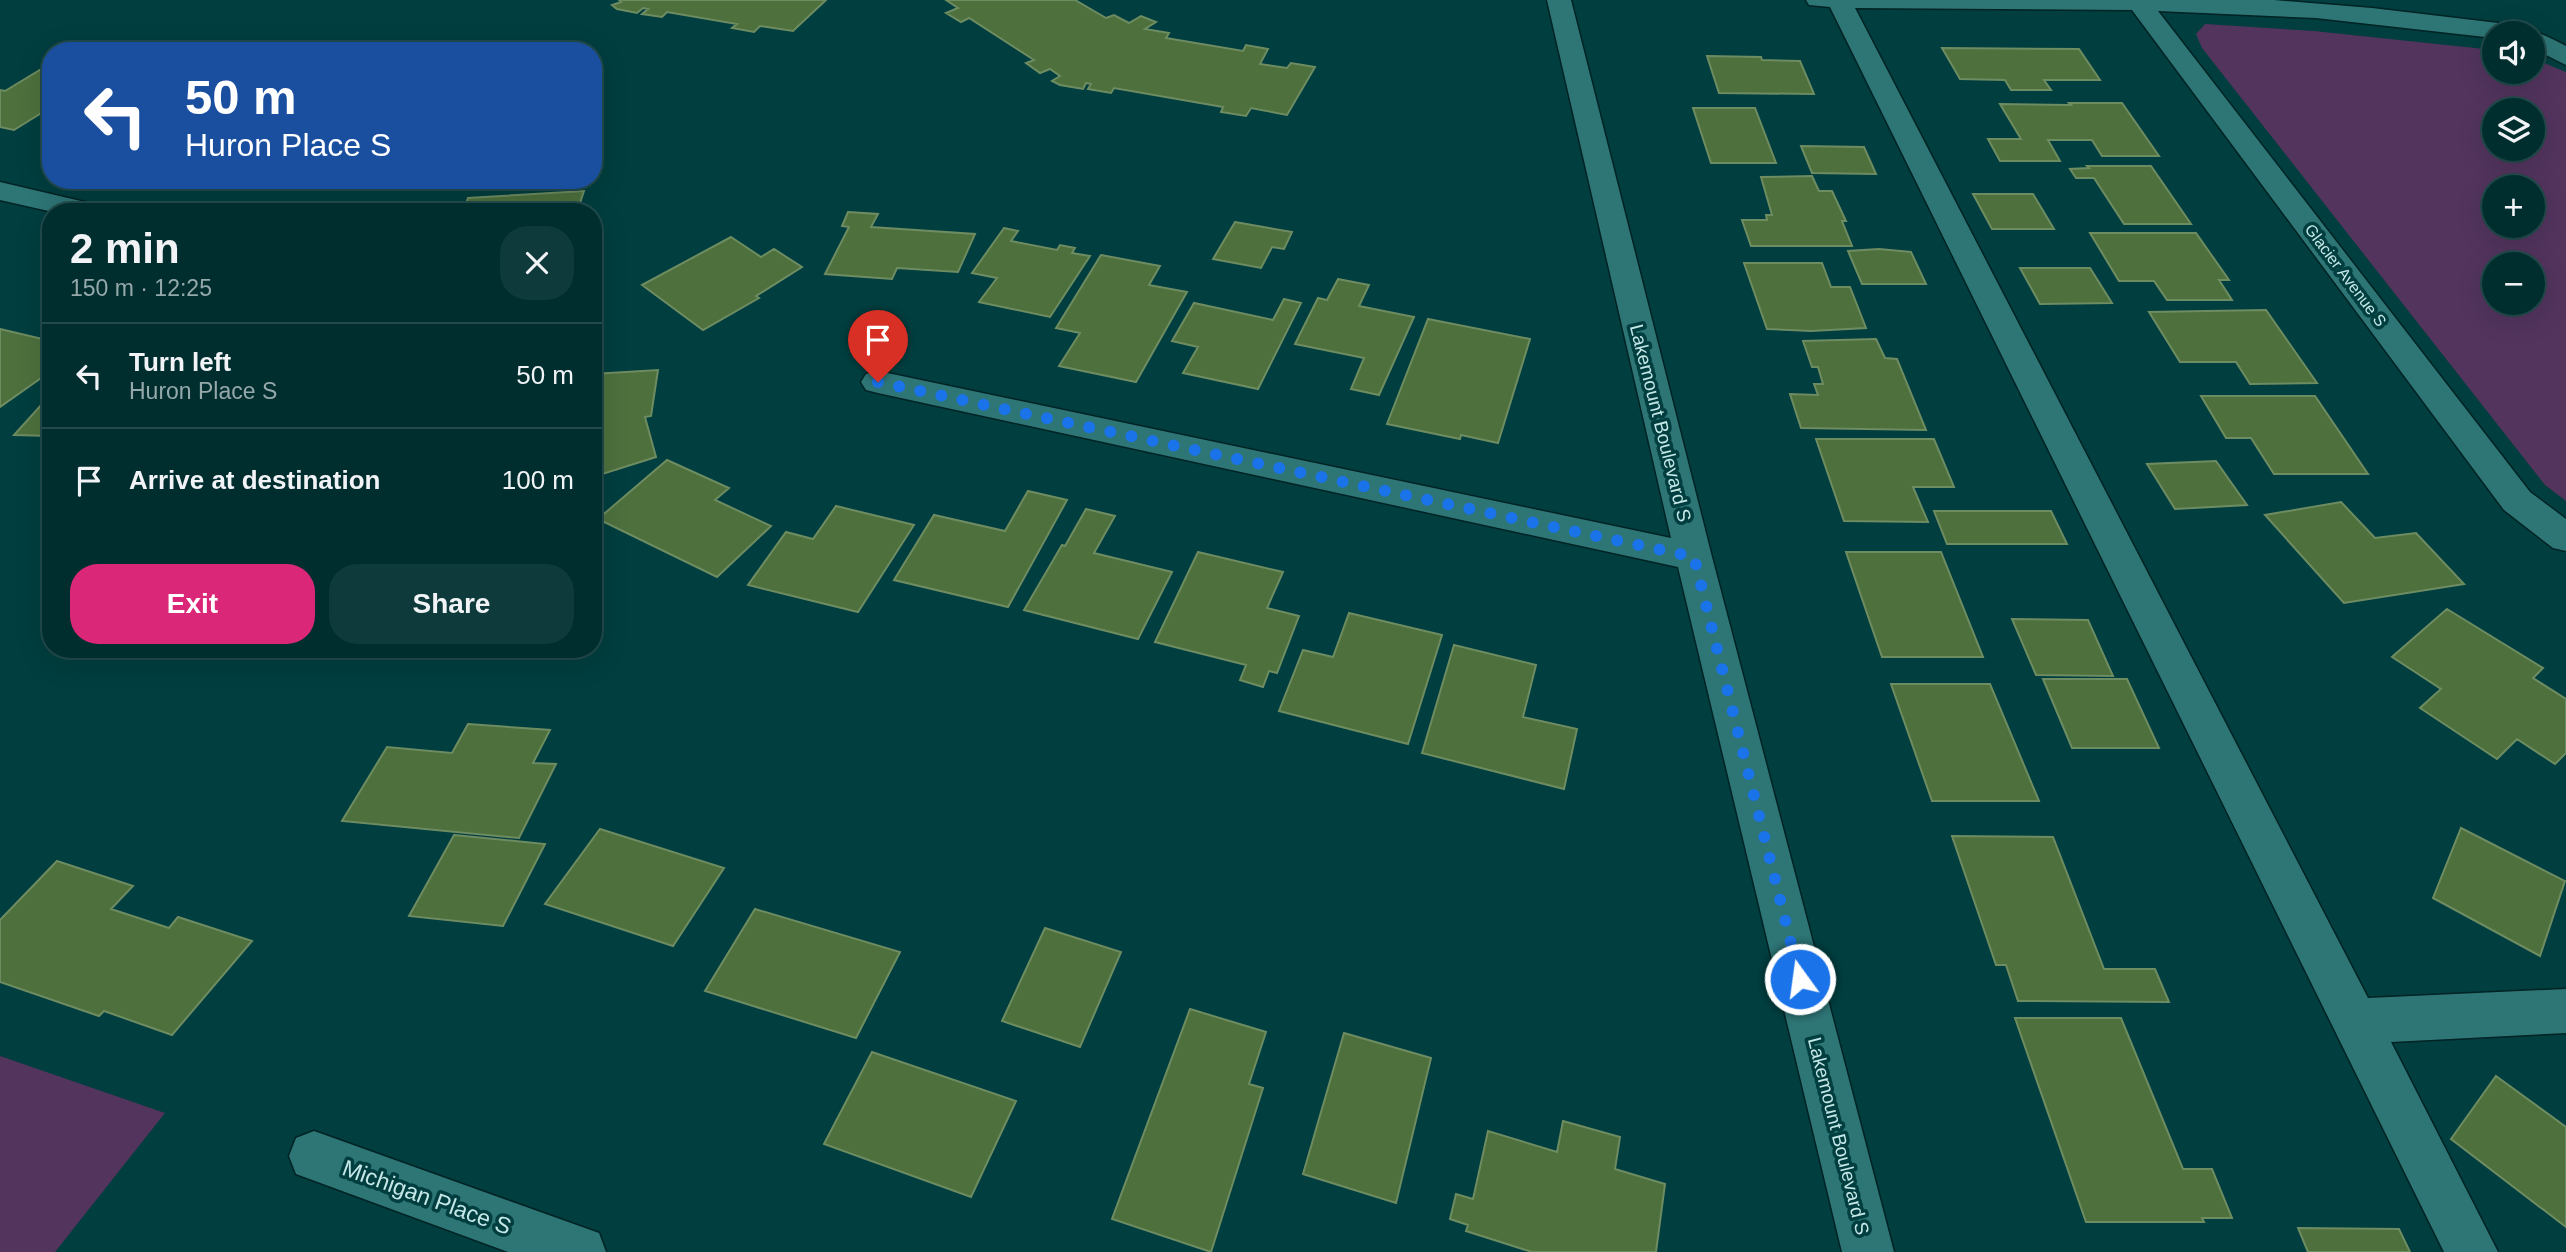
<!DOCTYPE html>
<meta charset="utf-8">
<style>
:root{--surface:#002e2f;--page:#0e3a3b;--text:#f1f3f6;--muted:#95a8aa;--line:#224a4b;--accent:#db2777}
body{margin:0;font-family:Arial,sans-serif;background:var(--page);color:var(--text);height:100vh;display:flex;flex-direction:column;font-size:26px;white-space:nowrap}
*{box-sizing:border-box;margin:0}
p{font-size:23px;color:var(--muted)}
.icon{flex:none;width:38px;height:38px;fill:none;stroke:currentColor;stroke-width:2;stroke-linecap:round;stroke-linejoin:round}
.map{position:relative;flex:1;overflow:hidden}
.side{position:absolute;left:42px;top:203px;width:560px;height:455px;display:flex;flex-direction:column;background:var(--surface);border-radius:28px;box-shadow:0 7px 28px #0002,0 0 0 2px var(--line)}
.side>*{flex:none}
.hud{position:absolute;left:42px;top:42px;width:560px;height:147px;border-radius:28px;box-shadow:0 7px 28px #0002,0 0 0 2px var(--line);background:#1a4fa0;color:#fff;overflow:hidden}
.controls{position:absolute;left:2482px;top:21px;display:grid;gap:14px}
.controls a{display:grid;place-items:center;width:63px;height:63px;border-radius:50%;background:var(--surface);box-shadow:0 7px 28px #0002,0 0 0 2px var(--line);font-size:35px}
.pin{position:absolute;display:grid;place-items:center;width:60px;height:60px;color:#fff;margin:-72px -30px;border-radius:50% 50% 50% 0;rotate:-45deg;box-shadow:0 0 7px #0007}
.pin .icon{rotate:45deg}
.me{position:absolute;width:77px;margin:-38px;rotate:346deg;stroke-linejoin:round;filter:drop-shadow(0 0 5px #0008)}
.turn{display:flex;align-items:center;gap:24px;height:147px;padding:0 28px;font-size:32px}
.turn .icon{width:91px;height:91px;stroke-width:2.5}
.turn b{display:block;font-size:49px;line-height:60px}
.round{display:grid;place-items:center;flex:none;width:74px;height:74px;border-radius:28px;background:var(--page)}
.summary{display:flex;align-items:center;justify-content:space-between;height:119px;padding:0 28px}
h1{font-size:42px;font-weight:700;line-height:52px}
.action{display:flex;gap:14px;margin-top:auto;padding:14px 28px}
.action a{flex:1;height:80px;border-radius:28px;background:var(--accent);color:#fff;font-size:28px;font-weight:700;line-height:80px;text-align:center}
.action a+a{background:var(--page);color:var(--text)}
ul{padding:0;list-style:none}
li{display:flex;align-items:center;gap:21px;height:105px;padding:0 28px;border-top:2px solid var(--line)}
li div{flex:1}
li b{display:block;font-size:26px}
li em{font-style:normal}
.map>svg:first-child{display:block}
</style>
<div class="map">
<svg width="2566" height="1252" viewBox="0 0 2566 1252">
<rect width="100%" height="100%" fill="#003e3f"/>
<path fill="#52345d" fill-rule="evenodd" d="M 2205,24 L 2314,31 L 2494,50 L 2494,72 L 2532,72 L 2532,58 L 2566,72 L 2566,501 L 2545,485 L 2202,48 L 2196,34 ZM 2494,110 L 2532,110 L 2532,149 L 2494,149 ZM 2494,187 L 2532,187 L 2532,226 L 2494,226 ZM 2494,264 L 2532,264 L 2532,303 L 2494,303 Z
M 0,1056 L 165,1113 L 55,1252 L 0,1252 Z"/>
<path fill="#4d703d" stroke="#6e8c61" stroke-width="2" d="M 619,0 L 826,0 L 793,31 L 760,26 L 754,32 L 732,28 L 737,24 L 667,12 L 662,17 L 642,14 L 648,9 L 643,8 L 637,13 L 617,9 L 612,5 L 621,2 Z
M 946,0 L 1075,0 L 1106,18 L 1114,15 L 1129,23 L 1141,16 L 1156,22 L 1145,29 L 1169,33 L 1166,38 L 1243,51 L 1246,45 L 1268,49 L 1260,64 L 1287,68 L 1291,63 L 1315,67 L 1287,115 L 1251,108 L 1246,116 L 1221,112 L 1223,107 L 1114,88 L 1111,93 L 1088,89 L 1091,84 L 1086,83 L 1083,89 L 1060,85 L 1052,81 L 1060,76 L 1050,69 L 1040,73 L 1026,63 L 1034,60 L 969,18 L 961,22 L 946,13 L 958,8 Z
M 1942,48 L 2079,49 L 2100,80 L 2044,80 L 2051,90 L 2011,90 L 2005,80 L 1960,79 Z
M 1707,56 L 1761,57 L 1762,60 L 1800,61 L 1814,94 L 1719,93 Z
M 43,68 L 51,70 L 51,107 L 14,130 L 0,127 L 0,90 L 5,91 Z
M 2069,103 L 2122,103 L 2159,156 L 2102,156 L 2092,140 L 2048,140 L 2060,161 L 2000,161 L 1988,139 L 2021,139 L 2000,104 L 2071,105 Z
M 1693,108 L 1755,108 L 1776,163 L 1711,163 Z
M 1801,146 L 1864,147 L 1876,174 L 1812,173 Z
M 2087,166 L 2151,166 L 2191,224 L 2124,224 L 2094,178 L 2076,178 L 2070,169 L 2089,168 Z
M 1812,176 L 1819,191 L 1832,191 L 1846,221 L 1842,221 L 1852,246 L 1751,246 L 1742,220 L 1767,220 L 1766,215 L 1772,215 L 1761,177 Z
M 584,191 L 577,212 L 463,212 L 468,198 Z
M 1973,194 L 2033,194 L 2054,229 L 1992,229 Z
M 848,212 L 878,214 L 871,227 L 975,234 L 958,272 L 897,268 L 892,279 L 825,274 L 849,227 L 842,226 Z
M 1235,222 L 1292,232 L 1284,249 L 1272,247 L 1261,268 L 1213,259 Z
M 1004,228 L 1018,231 L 1011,241 L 1057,250 L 1060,245 L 1075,248 L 1072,253 L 1090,256 L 1050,317 L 979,302 L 997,278 L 972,273 Z
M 2090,233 L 2196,233 L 2229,280 L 2219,280 L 2232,300 L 2167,300 L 2154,281 L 2119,281 Z
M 731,237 L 761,257 L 774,249 L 802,267 L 756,296 L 759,298 L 703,330 L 642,285 Z
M 1879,249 L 1911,252 L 1926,284 L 1862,284 L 1848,251 Z
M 1101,255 L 1160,266 L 1149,285 L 1187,292 L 1136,382 L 1059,366 L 1080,333 L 1056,328 Z
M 1744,263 L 1822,263 L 1831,287 L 1850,287 L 1866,328 L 1811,331 L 1767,329 Z
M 2020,268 L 2090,268 L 2112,303 L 2040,304 Z
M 1338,279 L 1369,285 L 1359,306 L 1414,317 L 1379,395 L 1351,389 L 1364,358 L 1295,344 L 1318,298 L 1327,300 Z
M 1284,299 L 1301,303 L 1258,389 L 1183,373 L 1198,347 L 1172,341 L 1194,303 L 1273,320 Z
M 2266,310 L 2317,383 L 2250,384 L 2236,362 L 2180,362 L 2149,312 Z
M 1428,319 L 1530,339 L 1498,443 L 1461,435 L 1460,439 L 1387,424 Z
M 0,329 L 51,341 L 51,371 L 0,407 Z
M 1876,339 L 1885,358 L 1897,359 L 1926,430 L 1801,428 L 1790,394 L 1818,395 L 1814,384 L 1823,384 L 1818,367 L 1812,367 L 1803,341 Z
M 658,370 L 651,416 L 645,417 L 656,457 L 593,477 L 593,374 Z
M 51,394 L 51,436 L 14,435 Z
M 2201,396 L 2315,396 L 2368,474 L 2274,474 L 2251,438 L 2226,438 Z
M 1816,439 L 1934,439 L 1954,487 L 1913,487 L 1928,522 L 1844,521 Z
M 667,460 L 729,488 L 715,500 L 771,526 L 717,577 L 598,519 Z
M 2216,461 L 2247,505 L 2175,509 L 2147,464 Z
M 1028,491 L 1067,500 L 1008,607 L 894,580 L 934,515 L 1005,531 Z
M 2341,502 L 2375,538 L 2416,533 L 2464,584 L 2344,603 L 2265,515 Z
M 836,506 L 914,525 L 858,612 L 748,585 L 786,532 L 813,539 Z
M 1086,509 L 1115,516 L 1094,553 L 1172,572 L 1138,639 L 1024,610 L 1062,545 L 1065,546 Z
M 1934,511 L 2051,511 L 2067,544 L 1947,544 Z
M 1198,552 L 1283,572 L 1267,608 L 1299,616 L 1277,673 L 1269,671 L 1263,687 L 1240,680 L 1246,665 L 1155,642 Z
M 1846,552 L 1941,552 L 1983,657 L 1882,657 Z
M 2447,609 L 2543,668 L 2533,678 L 2566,699 L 2566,753 L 2555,764 L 2517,739 L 2497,759 L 2420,708 L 2441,689 L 2392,657 Z
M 1349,613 L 1442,635 L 1408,744 L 1279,711 L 1303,650 L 1333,657 Z
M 2012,619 L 2088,620 L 2113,676 L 2036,675 Z
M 1454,645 L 1536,665 L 1523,717 L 1577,729 L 1564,789 L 1422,753 Z
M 2043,679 L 2127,679 L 2159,748 L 2072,748 Z
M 1891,684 L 1990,684 L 2039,801 L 1932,801 Z
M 468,724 L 550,730 L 533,763 L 556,764 L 519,838 L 342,821 L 387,747 L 452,753 Z
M 2461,828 L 2565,881 L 2540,956 L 2433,898 Z
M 600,829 L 724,868 L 673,946 L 545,904 Z
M 454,835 L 545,844 L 503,926 L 409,916 Z
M 1952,836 L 2053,837 L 2104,969 L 2155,969 L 2169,1002 L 2018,1001 L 2006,965 L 1996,965 Z
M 57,861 L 133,886 L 111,909 L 169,928 L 178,917 L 252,941 L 172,1035 L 104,1011 L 99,1016 L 0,982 L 0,920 Z
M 755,909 L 900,952 L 856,1038 L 705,991 Z
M 1045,928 L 1121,952 L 1080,1047 L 1002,1021 Z
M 1190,1009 L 1266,1032 L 1249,1084 L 1263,1088 L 1211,1252 L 1112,1219 Z
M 2015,1018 L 2121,1018 L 2183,1169 L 2212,1169 L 2232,1218 L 2202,1218 L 2204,1222 L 2086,1222 Z
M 1344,1033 L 1431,1058 L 1396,1203 L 1303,1174 Z
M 872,1052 L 1016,1101 L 971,1197 L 824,1144 Z
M 2496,1076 L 2566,1127 L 2566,1227 L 2451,1139 Z
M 1563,1121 L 1620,1137 L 1615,1169 L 1665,1184 L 1656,1252 L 1532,1252 L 1466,1231 L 1468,1225 L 1450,1219 L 1456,1194 L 1473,1199 L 1488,1131 L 1557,1152 Z
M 2298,1228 L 2399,1229 L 2410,1252 L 2308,1252 Z"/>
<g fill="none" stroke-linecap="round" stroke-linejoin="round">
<defs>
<path id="minor" d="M 1547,0 L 1571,0 L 1712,557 L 1894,1252 L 1842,1252 L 1678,567 L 878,393 L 866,390 L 861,382 L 866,374 L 878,371 L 1671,538 Z
M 1806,0 L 2274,0 L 2372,8 L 2515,25 C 2533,30 2548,36 2566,46 L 2566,65 L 2532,48 L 2532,33 L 2494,33 L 2494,38 L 2316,18 L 2158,11 L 2530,492 L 2566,519 L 2566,551 L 2553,548 L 2504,510 L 2132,10 L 1855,8 L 2368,998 L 2566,989 L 2566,1033 L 2391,1042 L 2498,1252 L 2444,1252 L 1830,7 L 1809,5 Z
M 0,182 L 102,206 L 106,212 L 53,212 L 0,200 Z
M 314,1131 L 599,1233 L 606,1252 L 508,1252 L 296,1174 L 289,1156 L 296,1138 Z"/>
</defs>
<use href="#minor" stroke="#002324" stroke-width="3"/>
<use href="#minor" fill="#2e7576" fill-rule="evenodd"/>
</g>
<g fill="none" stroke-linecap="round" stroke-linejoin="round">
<path stroke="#1a73e8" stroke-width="12" stroke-dasharray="0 21.6" d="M 878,382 L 1694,557 L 1800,979"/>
</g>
<g text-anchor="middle" stroke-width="7" stroke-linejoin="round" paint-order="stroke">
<g font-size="16" fill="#c5e7e7" stroke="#003e3f">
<text transform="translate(2346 275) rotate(53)" y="6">Glacier Avenue S</text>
</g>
<g font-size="19" fill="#c5e7e7" stroke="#003e3f">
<text transform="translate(1661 423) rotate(76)" y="7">Lakemount Boulevard S</text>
<text transform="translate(1839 1136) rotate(76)" y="7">Lakemount Boulevard S</text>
</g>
<g font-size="23" fill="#c5e7e7" stroke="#003e3f">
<text transform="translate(427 1197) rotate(20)" y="8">Michigan Place S</text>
</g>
</g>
</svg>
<div class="controls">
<a><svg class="icon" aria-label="sound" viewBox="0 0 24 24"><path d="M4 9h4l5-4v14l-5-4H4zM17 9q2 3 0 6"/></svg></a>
<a><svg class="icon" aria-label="layers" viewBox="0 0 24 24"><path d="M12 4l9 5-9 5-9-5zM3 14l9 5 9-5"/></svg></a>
<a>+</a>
<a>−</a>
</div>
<div class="pin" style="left:878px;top:382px;background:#d93025"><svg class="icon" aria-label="arrive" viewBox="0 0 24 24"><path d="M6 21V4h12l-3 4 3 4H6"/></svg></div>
<svg class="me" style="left:1800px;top:979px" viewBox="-20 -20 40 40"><circle r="17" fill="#1a73e8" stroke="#fff" stroke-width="3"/><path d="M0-11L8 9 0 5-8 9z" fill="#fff"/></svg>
<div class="hud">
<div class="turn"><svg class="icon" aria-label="left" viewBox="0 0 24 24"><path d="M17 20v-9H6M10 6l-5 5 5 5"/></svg><div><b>50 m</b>Huron Place S</div></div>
</div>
<section class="side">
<div class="summary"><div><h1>2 min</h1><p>150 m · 12:25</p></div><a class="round"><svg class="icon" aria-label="close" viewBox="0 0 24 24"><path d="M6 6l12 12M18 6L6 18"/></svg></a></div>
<ul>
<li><svg class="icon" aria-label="left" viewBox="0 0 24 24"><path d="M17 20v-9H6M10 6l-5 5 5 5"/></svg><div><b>Turn left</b><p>Huron Place S</p></div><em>50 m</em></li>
<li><svg class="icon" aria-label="arrive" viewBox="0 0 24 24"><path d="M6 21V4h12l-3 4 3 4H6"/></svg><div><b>Arrive at destination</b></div><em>100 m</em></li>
</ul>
<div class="action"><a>Exit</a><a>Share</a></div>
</section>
</div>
